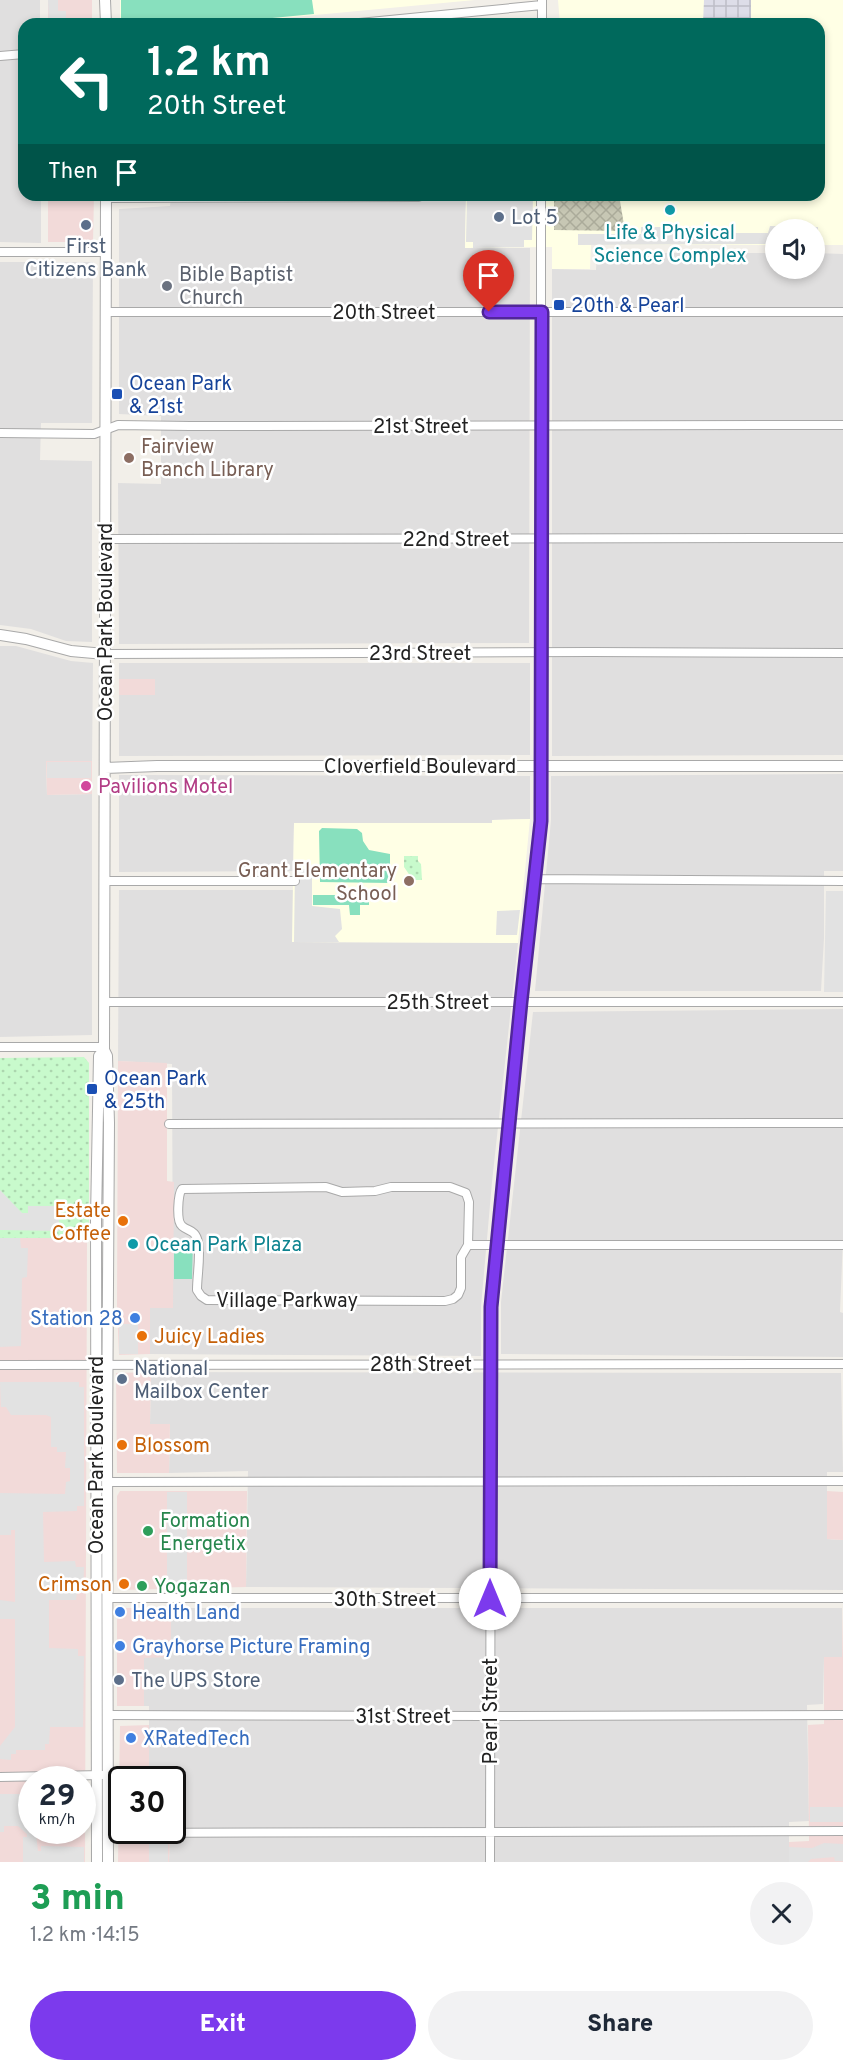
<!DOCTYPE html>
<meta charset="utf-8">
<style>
:root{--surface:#fff;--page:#f2f2f3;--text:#1f2937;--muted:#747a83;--accent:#7c3aed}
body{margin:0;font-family:Overpass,sans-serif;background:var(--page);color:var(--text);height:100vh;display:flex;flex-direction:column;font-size:22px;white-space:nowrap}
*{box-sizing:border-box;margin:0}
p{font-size:20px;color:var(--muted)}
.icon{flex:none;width:33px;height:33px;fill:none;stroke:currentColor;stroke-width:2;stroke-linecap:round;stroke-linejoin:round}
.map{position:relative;height:1862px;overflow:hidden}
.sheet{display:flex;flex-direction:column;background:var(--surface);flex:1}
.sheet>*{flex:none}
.banner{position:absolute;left:18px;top:18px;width:807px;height:183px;border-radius:18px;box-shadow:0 3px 9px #0003;background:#00695c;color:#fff;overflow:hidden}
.buttons{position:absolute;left:765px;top:219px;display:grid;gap:12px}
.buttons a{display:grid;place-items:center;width:60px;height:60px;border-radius:50%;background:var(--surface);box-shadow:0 3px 9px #0003;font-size:30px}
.speed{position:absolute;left:18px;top:1766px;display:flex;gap:12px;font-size:30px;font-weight:700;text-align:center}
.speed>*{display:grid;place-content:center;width:78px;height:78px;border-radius:50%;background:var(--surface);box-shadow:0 3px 9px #0003;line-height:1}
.speed small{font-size:15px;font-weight:400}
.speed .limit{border:3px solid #111;border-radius:9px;background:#fff;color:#111}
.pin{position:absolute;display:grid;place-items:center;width:51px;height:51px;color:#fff;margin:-62px -26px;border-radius:50% 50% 50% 0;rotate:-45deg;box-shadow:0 0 6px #0007}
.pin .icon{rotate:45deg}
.me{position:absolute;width:66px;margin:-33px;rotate:0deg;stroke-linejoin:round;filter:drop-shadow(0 0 4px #0008)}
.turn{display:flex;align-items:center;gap:21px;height:126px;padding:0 30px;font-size:27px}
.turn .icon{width:78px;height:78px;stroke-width:2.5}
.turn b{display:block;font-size:42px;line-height:51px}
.then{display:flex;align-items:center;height:57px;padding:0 30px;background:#0003;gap:12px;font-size:22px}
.round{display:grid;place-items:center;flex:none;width:63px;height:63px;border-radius:32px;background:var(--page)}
.head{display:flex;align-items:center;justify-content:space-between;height:102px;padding:0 30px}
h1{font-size:36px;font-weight:800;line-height:45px;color:#1e9e55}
.action{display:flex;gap:12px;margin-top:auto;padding:12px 30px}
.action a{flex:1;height:69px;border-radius:36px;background:var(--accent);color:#fff;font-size:24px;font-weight:800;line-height:69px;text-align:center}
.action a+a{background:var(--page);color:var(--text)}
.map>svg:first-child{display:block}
</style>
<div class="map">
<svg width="843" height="1862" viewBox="0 0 843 1862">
<defs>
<pattern id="construction-cross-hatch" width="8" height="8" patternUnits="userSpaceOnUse" patternTransform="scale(1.5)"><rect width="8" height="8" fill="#c7c7b4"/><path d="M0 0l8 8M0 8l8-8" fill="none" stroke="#abab9a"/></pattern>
<pattern id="park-dots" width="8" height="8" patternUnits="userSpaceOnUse" patternTransform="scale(1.5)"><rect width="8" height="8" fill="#c8facc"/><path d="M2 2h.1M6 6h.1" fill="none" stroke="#acd6af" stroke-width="1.8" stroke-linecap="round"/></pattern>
<pattern id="plaza-grid" width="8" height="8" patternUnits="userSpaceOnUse" patternTransform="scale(1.5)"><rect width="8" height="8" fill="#dddde8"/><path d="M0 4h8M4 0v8" fill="none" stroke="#bdbdc7"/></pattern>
</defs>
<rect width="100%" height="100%" fill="#f2efe9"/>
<path fill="#e0dfdf" d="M 0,0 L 40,0 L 40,24 L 24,24 L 24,195 L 41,195 L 41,243 L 0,242 Z
M 171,195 L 466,195 L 465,248 L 530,248 L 529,643 L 119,644 L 118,483 L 161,484 L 161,416 L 119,414 L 119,209 L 170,206 Z
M 597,253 L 775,253 L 776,268 L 814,268 L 815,253 L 843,254 L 843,755 L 552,756 L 552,269 L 596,270 Z
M 0,262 L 93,262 L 92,423 L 41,423 L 40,460 L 92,461 L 92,642 L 66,641 L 31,629 L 0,625 Z
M 0,646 L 16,646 L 71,661 L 93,663 L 92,761 L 46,762 L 47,795 L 92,794 L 92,1035 L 0,1037 Z
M 119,663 L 530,663 L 530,755 L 119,756 L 119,695 L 155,695 L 155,679 L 119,679 Z
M 843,774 L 843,871 L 824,871 L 824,938 L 821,991 L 535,991 L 551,820 L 551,776 Z
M 119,775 L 530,776 L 530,819 L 493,820 L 492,823 L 294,823 L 293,871 L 119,872 Z
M 119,890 L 293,890 L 293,942 L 518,943 L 492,1182 L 481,1307 L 481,1356 L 150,1354 L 150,1308 L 173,1307 L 172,1064 L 118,1061 Z
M 843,1009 L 843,1238 L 840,1312 L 843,1313 L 843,1357 L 501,1354 L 501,1302 L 533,1012 Z
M 151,1372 L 841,1373 L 843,1472 L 827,1472 L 827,1539 L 843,1540 L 843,1590 L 246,1587 L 248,1471 L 169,1473 L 170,1425 L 150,1424 Z
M 171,1608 L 842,1608 L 842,1657 L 824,1658 L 823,1704 L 807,1705 L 809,1821 L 789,1822 L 789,1862 L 169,1862 L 170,1830 L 172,1830 L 172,1779 L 170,1779 L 170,1777 L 149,1776 L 149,1706 L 144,1706 L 144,1657 L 171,1657 Z"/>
<path fill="#f2dad9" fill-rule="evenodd" d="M 48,0 L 92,0 L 92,24 L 48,24 Z
M 48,195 L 94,195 L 93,242 L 48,242 Z
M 119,679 L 155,679 L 155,695 L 119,695 Z
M 46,761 L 92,761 L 92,794 L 47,795 Z
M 118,1061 L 167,1063 L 167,1181 L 174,1182 L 173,1308 L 150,1308 L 150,1354 L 119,1355 L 117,1307 Z
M 0,1238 L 87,1238 L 85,1862 L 0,1862 ZM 32,1779 L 82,1779 L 82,1830 L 32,1830 Z
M 151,1372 L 150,1424 L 170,1424 L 169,1473 L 117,1473 L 116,1373 Z
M 120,1491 L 247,1491 L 246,1587 L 121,1590 L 117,1586 L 117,1496 Z
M 827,1491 L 843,1492 L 843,1540 L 827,1539 Z
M 843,1605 L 843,1862 L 789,1862 L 789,1842 L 809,1841 L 808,1725 L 824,1724 L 824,1657 L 842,1657 Z
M 119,1608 L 171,1608 L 171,1657 L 144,1658 L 144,1706 L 117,1706 L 117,1610 Z
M 149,1725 L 149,1776 L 170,1777 L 170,1779 L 122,1779 L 122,1830 L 170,1830 L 169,1862 L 118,1862 L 120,1726 Z"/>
<path fill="#ffffe5" d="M 120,0 L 475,0 L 218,24 L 120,24 Z
M 558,0 L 843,0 L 843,245 L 815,245 L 814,230 L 776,230 L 775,245 L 591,245 L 590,269 L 552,269 L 552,247 L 465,248 L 466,195 L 819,195 L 819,24 L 560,24 Z
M 530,819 L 518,943 L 292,942 L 294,823 L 492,823 L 492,820 Z"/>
<path fill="url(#construction-cross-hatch)" d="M 554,195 L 619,195 L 625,231 L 554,230 Z"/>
<path fill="url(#park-dots)" d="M 404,856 L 418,856 L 418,861 L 421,864 L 422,880 L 413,880 L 404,867 Z
M 84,1057 L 89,1063 L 89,1230 L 87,1238 L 0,1238 L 0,1058 Z"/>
<path fill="#88e0be" d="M 121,0 L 312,0 L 314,14 L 209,24 L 121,24 Z
M 322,828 L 357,829 L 362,833 L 363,841 L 369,850 L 390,854 L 390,883 L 320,882 L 319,831 Z
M 313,895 L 369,895 L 369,905 L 360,905 L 360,915 L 350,915 L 349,905 L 313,905 Z
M 174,1239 L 193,1239 L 192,1279 L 174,1279 Z"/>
<path fill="#e2e2e2" d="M 48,0 L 58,0 L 58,11 L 66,11 L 66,21 L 86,19 L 86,22 L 90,22 L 90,24 L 49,24 Z
M 467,195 L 533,195 L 532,240 L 524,240 L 524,247 L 473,248 L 473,242 L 466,242 Z
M 770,226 L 818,227 L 818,243 L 815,243 L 814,230 L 776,230 L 775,244 L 578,245 L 578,234 L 641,234 L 641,227 L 716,227 L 717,233 L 768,233 Z
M 47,762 L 91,762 L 91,778 L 47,778 Z
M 295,869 L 312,869 L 312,906 L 340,909 L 342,929 L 335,936 L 339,942 L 294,942 Z
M 826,891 L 843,891 L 843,992 L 824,992 Z
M 520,910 L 517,935 L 496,935 L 497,911 Z
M 0,1190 L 22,1213 L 28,1213 L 28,1206 L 59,1206 L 59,1231 L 0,1230 Z
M 0,1238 L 20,1238 L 21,1248 L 28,1248 L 27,1277 L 22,1278 L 21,1346 L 0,1347 Z
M 119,1324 L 138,1324 L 138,1354 L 119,1354 Z
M 0,1382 L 79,1382 L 79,1387 L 84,1387 L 84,1506 L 77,1506 L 77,1511 L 43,1512 L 44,1562 L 75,1561 L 76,1567 L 84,1567 L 83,1593 L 77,1593 L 76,1600 L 49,1600 L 49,1648 L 78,1649 L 78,1656 L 84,1656 L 83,1727 L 50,1727 L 49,1744 L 45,1744 L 45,1750 L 16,1750 L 16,1754 L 11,1754 L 11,1760 L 0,1759 L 0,1746 L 15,1727 L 15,1619 L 0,1619 L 0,1600 L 15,1602 L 15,1530 L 11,1530 L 11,1535 L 0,1535 L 0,1493 L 65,1494 L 66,1482 L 70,1481 L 70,1468 L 65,1468 L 66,1452 L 57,1452 L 57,1447 L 51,1447 L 51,1417 L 46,1415 L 11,1415 L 6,1407 L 1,1407 Z
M 167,1492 L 187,1492 L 187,1590 L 167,1590 Z
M 0,1794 L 22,1794 L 23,1814 L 31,1826 L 32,1830 L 34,1830 L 36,1834 L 38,1851 L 41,1851 L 41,1846 L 84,1847 L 84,1862 L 23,1862 L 23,1837 L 27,1837 L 27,1834 L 18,1826 L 4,1826 L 4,1832 L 0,1832 Z
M 810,1807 L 843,1807 L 843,1822 L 810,1822 Z
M 149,1843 L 168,1843 L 168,1862 L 149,1862 Z
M 824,1843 L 843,1844 L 843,1861 L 835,1861 L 834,1857 L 811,1859 L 808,1862 L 789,1862 L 789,1847 L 812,1848 Z"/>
<path fill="url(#plaza-grid)" d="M 704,0 L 751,0 L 751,24 L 703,23 Z"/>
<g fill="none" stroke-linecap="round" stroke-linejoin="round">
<defs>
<path id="minor" d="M 542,0 L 542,24
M 349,24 L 542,5
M 0,56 L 24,54
M 106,198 L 418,197 L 423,195
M 0,252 L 106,252
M 106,312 L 843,312
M 0,433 L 94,434 L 118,425 L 190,426 L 843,425
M 105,539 L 843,538
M 105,654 L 592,652 L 843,653
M 534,879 L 843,881
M 105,881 L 295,881
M 105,1002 L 843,1002
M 0,1047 L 105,1047
M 169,1124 L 843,1123
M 326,1187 L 342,1192 L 375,1191 L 391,1187 L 450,1187 L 466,1193 L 469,1202 L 468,1245 L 461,1257 L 461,1288 L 458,1295 L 453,1299 L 445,1301 L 207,1300 L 201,1296 L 197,1290 C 197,1275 201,1256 198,1242 C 195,1229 189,1232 182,1226 C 176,1221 178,1194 182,1189 Z
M 468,1245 L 843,1245
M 0,1365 L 843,1364
M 107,1482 L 843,1481
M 107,1598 L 843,1598
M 107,1715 L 490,1716 L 843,1715
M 0,1777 L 102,1775
M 108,1833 L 843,1831
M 490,1862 L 491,1307 L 521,1002 L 541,821 L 541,195"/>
<path id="tertiary" d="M 105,0 L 106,24
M 106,195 L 104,1050 L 107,1056 L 109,1123 L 107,1445 L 108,1862
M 0,635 L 26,639 L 71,651 L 105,654
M 105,768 L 157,766 L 843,766
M 97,1862 L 96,1218 L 99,1056 L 104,1050"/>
</defs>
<use href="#minor" stroke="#a9a9a9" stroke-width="10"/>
<use href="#tertiary" stroke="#a9a9a9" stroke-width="12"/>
<use href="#minor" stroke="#fff" stroke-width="8"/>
<use href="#tertiary" stroke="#fff" stroke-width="10"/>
</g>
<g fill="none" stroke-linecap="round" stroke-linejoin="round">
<defs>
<path id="route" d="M 489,312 L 542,312 L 541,821 L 521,1002 L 491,1307 L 490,1599"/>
</defs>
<use href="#route" stroke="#51269a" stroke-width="15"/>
<use href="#route" stroke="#7c3aed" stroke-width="10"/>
</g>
<g fill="#0f9aa8" stroke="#fff" stroke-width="2">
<circle cx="670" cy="210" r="6"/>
<circle cx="133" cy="1244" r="6"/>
</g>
<g fill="#5c6f8a" stroke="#fff" stroke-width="2">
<circle cx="499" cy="217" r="6"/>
<circle cx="86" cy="225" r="6"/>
<circle cx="122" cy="1379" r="6"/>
<circle cx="119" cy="1680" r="6"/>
</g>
<circle fill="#6b7280" stroke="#fff" stroke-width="2" cx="167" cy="286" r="6"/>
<g fill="#1a4fb4" stroke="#fff" stroke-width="2">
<rect x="553" y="299" width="12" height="12" rx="3"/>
<rect x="111" y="388" width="12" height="12" rx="3"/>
<rect x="86" y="1083" width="12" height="12" rx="3"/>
</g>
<g fill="#8d6e63" stroke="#fff" stroke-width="2">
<circle cx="129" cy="458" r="6"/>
<circle cx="409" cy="881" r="6"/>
</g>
<circle fill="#d1479c" stroke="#fff" stroke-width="2" cx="86" cy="786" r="6"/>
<g fill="#e8710a" stroke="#fff" stroke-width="2">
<circle cx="123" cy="1221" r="6"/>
<circle cx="142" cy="1336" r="6"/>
<circle cx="122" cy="1445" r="6"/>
<circle cx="124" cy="1584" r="6"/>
</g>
<g fill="#3f7fe0" stroke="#fff" stroke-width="2">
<circle cx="135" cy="1318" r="6"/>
<circle cx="120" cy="1612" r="6"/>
<circle cx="120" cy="1646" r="6"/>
<circle cx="131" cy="1738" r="6"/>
</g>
<g fill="#2e9e5b" stroke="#fff" stroke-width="2">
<circle cx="148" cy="1531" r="6"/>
<circle cx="142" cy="1586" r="6"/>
</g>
<g text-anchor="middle" stroke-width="5" stroke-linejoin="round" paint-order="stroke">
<g font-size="20" fill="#4e5e75" stroke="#fff" text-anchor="start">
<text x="511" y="224">Lot 5</text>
<text x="86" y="253" text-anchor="middle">First<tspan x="86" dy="23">Citizens Bank</tspan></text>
<text x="134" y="1375">National<tspan x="134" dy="23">Mailbox Center</tspan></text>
<text x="131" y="1687">The UPS Store</text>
</g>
<g font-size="20" fill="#0d838f" stroke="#fff">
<text x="670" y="239">Life &amp; Physical<tspan x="670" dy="23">Science Complex</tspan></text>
<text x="145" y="1251" text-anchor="start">Ocean Park Plaza</text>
</g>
<g font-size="20" fill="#5b616d" stroke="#fff" text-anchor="start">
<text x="179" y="281">Bible Baptist<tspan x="179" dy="23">Church</tspan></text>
</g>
<g font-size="20" fill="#164399" stroke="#fff" text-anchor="start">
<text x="571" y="312">20th &amp; Pearl</text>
<text x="129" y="390">Ocean Park<tspan x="129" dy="23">&amp; 21st</tspan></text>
<text x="104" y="1085">Ocean Park<tspan x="104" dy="23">&amp; 25th</tspan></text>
</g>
<g font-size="20" fill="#222" stroke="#fff">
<text x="384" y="319">20th Street</text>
<text x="421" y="433">21st Street</text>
<text x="456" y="546">22nd Street</text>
<text transform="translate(105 622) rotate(-90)" y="7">Ocean Park Boulevard</text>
<text x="420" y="660">23rd Street</text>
<text x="420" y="773">Cloverfield Boulevard</text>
<text x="438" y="1009">25th Street</text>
<text x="287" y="1307">Village Parkway</text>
<text x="421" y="1371">28th Street</text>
<text transform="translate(96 1455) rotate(-90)" y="7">Ocean Park Boulevard</text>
<text x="385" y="1606">30th Street</text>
<text transform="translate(490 1711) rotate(-90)" y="7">Pearl Street</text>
<text x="403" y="1723">31st Street</text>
</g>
<g font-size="20" fill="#785e54" stroke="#fff" text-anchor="start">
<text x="141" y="453">Fairview<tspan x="141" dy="23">Branch Library</tspan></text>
<text x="397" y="877" text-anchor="end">Grant Elementary<tspan x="397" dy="23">School</tspan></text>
</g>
<g font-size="20" fill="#b23c85" stroke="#fff" text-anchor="start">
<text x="98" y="793">Pavilions Motel</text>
</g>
<g font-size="20" fill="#c56008" stroke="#fff" text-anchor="end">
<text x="111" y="1217">Estate<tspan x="111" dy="23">Coffee</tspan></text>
<text x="154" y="1343" text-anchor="start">Juicy Ladies</text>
<text x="134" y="1452" text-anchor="start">Blossom</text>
<text x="112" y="1591">Crimson</text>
</g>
<g font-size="20" fill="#366cbe" stroke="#fff" text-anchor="start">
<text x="123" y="1325" text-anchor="end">Station 28</text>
<text x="132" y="1619">Health Land</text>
<text x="132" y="1653">Grayhorse Picture Framing</text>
<text x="143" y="1745">XRatedTech</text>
</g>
<g font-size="20" fill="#27864d" stroke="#fff" text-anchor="start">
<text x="160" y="1527">Formation<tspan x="160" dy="23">Energetix</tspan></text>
<text x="154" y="1593">Yogazan</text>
</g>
</g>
</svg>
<div class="buttons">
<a><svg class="icon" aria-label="sound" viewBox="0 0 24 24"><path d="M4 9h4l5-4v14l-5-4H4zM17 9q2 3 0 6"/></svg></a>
</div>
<div class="speed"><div>29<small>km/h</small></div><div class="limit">30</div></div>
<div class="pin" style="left:489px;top:312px;background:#d93025"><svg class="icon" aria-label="arrive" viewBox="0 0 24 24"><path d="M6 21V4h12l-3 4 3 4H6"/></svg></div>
<svg class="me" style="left:490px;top:1599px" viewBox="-20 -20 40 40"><circle r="19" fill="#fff"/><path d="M0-13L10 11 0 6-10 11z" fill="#7c3aed"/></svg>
<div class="banner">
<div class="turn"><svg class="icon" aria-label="left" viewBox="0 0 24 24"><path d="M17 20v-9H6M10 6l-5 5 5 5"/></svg><div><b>1.2 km</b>20th Street</div></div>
<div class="then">Then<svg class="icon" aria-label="arrive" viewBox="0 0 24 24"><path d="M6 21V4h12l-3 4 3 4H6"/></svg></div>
</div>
</div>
<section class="sheet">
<div class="head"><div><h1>3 min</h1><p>1.2 km · 14:15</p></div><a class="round"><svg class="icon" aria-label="close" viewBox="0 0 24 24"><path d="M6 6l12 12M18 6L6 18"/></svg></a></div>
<div class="action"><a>Exit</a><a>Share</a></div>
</section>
